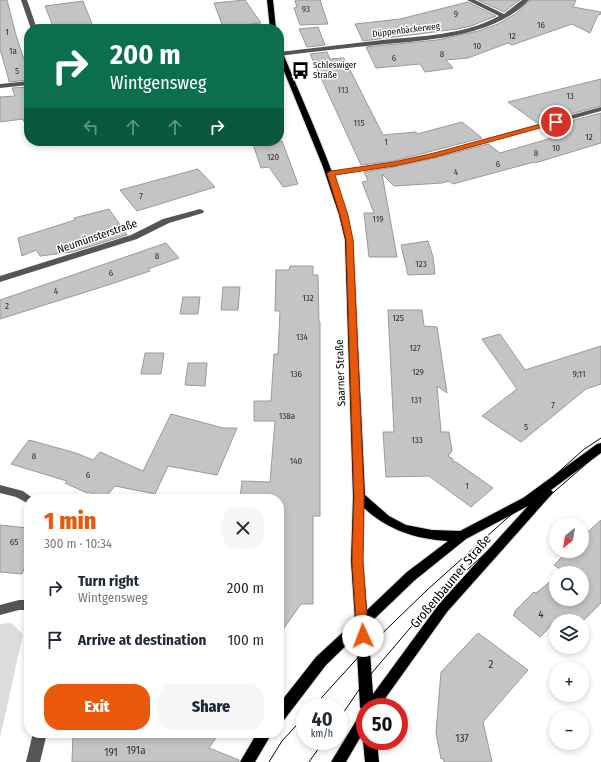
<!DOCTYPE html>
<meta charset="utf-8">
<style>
:root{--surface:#fff;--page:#f6f6f7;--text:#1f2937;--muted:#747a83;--accent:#ea580c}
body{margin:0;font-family:"Fira Sans Condensed",sans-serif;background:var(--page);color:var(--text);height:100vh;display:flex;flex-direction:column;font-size:15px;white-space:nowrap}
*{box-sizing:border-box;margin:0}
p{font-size:13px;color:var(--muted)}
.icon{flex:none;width:22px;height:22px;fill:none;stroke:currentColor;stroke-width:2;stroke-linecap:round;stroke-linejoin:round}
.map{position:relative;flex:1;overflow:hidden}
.panel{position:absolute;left:24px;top:494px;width:260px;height:244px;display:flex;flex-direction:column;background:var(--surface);border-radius:16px;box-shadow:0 2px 6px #0003}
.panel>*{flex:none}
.top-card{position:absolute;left:24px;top:24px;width:260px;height:122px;border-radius:16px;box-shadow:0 2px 6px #0003;background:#0b6e4f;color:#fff;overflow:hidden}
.needle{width:26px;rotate:210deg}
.tools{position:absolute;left:549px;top:518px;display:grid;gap:8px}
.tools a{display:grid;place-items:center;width:40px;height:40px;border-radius:50%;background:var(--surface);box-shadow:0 2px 6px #0003;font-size:20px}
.speed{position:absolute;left:296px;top:698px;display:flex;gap:8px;font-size:20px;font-weight:700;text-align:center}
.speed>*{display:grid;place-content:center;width:52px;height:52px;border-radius:50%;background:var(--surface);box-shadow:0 2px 6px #0003;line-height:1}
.speed small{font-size:10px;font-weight:400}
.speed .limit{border:6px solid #d22;background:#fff;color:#111}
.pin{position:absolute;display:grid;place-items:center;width:34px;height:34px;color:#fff;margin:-17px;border:2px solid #fff;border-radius:50%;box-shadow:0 1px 4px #0007}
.me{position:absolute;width:44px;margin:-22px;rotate:358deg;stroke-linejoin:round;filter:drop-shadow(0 0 3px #0008)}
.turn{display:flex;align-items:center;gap:14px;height:84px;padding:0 20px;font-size:18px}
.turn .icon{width:52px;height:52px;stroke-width:2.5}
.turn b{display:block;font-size:28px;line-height:34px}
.lanes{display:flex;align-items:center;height:38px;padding:0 20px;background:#0003;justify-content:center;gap:20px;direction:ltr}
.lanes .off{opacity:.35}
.round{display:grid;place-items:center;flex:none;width:42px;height:42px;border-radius:16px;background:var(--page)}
.summary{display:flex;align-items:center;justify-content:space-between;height:68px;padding:0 20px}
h1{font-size:24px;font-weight:800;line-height:30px;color:var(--accent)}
.button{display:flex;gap:8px;margin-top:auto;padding:8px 20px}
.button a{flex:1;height:46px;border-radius:16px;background:var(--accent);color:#fff;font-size:16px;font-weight:800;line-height:46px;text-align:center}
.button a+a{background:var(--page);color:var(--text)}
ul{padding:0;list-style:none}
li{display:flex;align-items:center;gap:12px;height:52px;padding:0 20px}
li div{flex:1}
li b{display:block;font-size:15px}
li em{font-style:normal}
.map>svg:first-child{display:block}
</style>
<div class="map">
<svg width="601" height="762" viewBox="0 0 601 762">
<rect width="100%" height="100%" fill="#fff"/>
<path fill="#dcdcdc" d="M 11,623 L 23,634 L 0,738 L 0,624 Z"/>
<path fill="#c4c4c4" stroke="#999" d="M 0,0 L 7,0 L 16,35 L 29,75 L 29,80 L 9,82 L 8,77 L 0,49 Z
M 245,0 L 261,23 L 223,27 L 214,3 Z
M 296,0 L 320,0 L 328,24 L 300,25 L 294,8 L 297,7 L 295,1 Z
M 478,0 L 520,0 L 504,12 Z
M 530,0 L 576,0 L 573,7 L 601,12 L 601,14 L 598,15 L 590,33 L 572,24 L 512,45 L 508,43 L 468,58 L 446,60 L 453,68 L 425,72 L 420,64 L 376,68 L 366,47 L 437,40 L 478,31 L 498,24 L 515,14 Z
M 83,1 L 94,29 L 54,29 L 45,6 Z
M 468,2 L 496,16 L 471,26 L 457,29 L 363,41 L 355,24 L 400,19 Z
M 318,27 L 325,45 L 307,47 L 299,29 Z
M 327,52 L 330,59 L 344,58 L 383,135 L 416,132 L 417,134 L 462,122 L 482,138 L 394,161 L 361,165 L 310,54 Z
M 601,79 L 601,106 L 537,123 L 508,102 Z
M 29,87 L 29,129 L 27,129 L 23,119 L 0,122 L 0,97 L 15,96 L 12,88 Z
M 601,113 L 601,143 L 535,163 L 534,162 L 453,184 L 449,181 L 442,183 L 394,186 L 382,174 L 397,257 L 369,257 L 364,213 L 374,213 L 362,182 L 368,181 L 364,172 L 394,167 L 435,158 L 488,144 L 500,153 L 555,137 L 544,128 Z
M 252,141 L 282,141 L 298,184 L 283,187 L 269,167 L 261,168 Z
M 198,169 L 215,187 L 137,211 L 120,190 Z
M 109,209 L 127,235 L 72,252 L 40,256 L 36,250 L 22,256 L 18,238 L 75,220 L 74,218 Z
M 428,241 L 433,257 L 435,274 L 408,275 L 401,245 Z
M 166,243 L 179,258 L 148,269 L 150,271 L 105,286 L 0,319 L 0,300 Z
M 290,266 L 313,266 L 313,275 L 318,275 L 319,322 L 320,322 L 320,516 L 313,516 L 313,604 L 301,604 L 279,635 L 279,499 L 240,499 L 242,481 L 270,482 L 275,421 L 254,421 L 254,401 L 271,401 L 274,354 L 278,354 L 280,311 L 275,311 L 276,270 L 289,270 Z
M 223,287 L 240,287 L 238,310 L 221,310 Z
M 183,297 L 200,297 L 198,314 L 180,314 Z
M 388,310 L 422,310 L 424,326 L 437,327 L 447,393 L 437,386 L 441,432 L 449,432 L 452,451 L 448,456 L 453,459 L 453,462 L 456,462 L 493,488 L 471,507 L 429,476 L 386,477 L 383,432 L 394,432 Z
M 500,334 L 525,370 L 601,346 L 601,384 L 586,389 L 521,442 L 482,416 L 517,389 L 482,339 Z
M 145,353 L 164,353 L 161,374 L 141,374 Z
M 188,363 L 207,363 L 205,386 L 185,385 Z
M 171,414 L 223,428 L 237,428 L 217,475 L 168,466 L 155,494 L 115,486 L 104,499 L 89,492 L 87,493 L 65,483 L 67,481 L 11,464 L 29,440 L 76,453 L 93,460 L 100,452 L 143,471 Z
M 601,520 L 601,603 L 583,621 L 556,621 L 540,637 L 513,615 L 516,613 L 514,612 L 534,592 L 536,593 L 556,577 L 556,599 L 582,599 L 582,573 L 561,573 L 563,571 L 554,565 L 568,551 L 582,551 L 582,537 Z
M 0,525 L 29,528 L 29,556 L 22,574 L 0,572 Z
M 478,633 L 528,670 L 483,722 L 492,762 L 444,762 L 443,758 L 441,759 L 436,733 L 441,672 Z
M 73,733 L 219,733 L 209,748 L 239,760 L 239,762 L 72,762 Z"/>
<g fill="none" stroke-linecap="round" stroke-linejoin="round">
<defs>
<path id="major" d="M 267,0 L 273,0 L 276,29 L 270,29 Z
M 279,49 L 282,51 C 308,114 337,174 353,240 L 365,495 L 389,516 L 406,525 L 432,530 L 460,531 L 523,498 L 597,444 L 601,443 L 601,453 L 551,490 L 553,492 L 551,495 L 447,612 L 379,707 L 365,707 L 365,729 L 346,762 L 331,762 L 362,711 L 360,707 L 356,636 L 326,665 L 284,720 L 279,721 L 279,704 L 316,657 L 355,621 L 351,561 L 353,497 L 345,240 L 339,215 L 323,167 L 279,59 ZM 528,506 L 439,604 L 373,694 L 368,625 L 415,580 L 466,539 ZM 364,508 C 388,530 415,539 448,541 L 407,572 L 367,610 L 363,561 Z
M 257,733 L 272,733 L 255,762 L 240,762 Z
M 365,737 L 365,741 L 377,741 L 379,762 L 365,762 L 363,741 Z"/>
</defs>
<use href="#major" stroke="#dbdbdb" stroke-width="2"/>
<path fill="#555" fill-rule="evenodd" d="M 21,0 L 27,0 L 37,29 L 31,29 Z
M 467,0 L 475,0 L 504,14 L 522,0 L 529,0 C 494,38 424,40 376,45 C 344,48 311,52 279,56 L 279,52 C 314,48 348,44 383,40 C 421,36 465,35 499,16 Z
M 29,81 L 29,85 L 0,88 L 0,84 Z
M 601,107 L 601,111 L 435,157 L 394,166 L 331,175 L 327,173 L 331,171 L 394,162 L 434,153 Z
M 200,209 L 204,211 L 203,213 L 169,223 L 137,239 L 0,282 L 0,276 L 131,235 L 163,219 Z
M 0,485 L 23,491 L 34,499 L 29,499 L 29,504 L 16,497 L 0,493 Z
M 19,600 L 29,600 L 29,610 L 19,610 L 0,615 L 0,605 Z
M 33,733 L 47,733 L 40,762 L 26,762 Z"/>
<use href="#major" fill="#000" fill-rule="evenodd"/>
<path stroke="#000" stroke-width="1" d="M 313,707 L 363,652 L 426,591 L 583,450 L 601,438
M 339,719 L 365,681 L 434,600 L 524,518 L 601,451
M 269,762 L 282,741 L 305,716
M 309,762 L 324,741"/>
</g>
<path fill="#ea580c" stroke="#983908" d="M 556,120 L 559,122 L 558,123 L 435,157 L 394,166 L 335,175 L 348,215 L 353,240 L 364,497 L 363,561 L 368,636 L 367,640 L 363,642 L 359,640 L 357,636 L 352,561 L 354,497 L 346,240 L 340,215 L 327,173 L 331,171 L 394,162 L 434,153 Z"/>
<defs>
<symbol id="bus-bare" viewBox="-9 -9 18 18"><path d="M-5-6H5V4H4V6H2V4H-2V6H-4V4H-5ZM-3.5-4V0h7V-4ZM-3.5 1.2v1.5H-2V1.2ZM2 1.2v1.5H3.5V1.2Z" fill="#000" stroke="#fff" stroke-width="2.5" paint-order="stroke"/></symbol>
</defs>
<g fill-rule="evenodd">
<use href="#bus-bare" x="288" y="58" width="25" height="25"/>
</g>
<g text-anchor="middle" stroke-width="3" stroke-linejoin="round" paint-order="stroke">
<g font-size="9" fill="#313131">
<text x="306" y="12">93</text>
<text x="456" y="17">9</text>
<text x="541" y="28">16</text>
<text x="7" y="35">1</text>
<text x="512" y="39">12</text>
<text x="477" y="49">10</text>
<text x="13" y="54">1a</text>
<text x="442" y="57">8</text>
<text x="394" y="61">6</text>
<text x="17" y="74">5</text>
<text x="343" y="93">113</text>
<text x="570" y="99">13</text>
<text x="359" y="126">115</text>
<text x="589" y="140">12</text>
<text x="386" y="145">1</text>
<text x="556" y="151">10</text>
<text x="536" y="156">8</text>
<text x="273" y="160">120</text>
<text x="498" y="167">6</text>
<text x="456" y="175">4</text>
<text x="141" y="199">7</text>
<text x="378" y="222">119</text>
<text x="157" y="259">8</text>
<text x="421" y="267">123</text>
<text x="111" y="276">6</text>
<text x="56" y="294">4</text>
<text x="308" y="301">132</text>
<text x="7" y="309">2</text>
<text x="398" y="321">125</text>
<text x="302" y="340">134</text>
<text x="415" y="351">127</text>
<text x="418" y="375">129</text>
<text x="296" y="377">136</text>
<text x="579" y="377">9;11</text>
<text x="416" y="403">131</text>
<text x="553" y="408">7</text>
<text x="287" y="419">138a</text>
<text x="526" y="430">5</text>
<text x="417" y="443">133</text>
<text x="34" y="459">8</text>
<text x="296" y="464">140</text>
<text x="88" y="478">6</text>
<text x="467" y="489">1</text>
<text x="14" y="545">65</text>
</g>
<g font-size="9" fill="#000" stroke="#fff">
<text transform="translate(406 30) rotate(-7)" y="3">Düppenbäckerweg</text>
</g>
<g font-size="9" fill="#000" stroke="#fff" text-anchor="start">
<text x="313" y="68">Schleswiger<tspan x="313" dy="10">Straße</tspan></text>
</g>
<g font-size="11" fill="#000" stroke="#fff">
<text transform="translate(97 236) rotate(-19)" y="4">Neumünsterstraße</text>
<text transform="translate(340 373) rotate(-92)" y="4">Saarner Straße</text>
</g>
<g font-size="11" fill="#313131">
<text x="541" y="618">4</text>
<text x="491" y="668">2</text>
<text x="462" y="742">137</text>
<text x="136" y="754">191a</text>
<text x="111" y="756">191</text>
</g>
<g font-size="13" fill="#000" stroke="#fff">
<text transform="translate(450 581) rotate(-50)" y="5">Großenbaumer Straße</text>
</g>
</g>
</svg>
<div class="tools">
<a><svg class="needle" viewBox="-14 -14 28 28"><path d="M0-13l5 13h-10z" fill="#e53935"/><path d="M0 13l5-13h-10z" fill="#747a83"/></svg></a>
<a><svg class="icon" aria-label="search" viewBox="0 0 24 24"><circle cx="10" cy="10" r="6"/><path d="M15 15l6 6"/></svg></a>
<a><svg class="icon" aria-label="layers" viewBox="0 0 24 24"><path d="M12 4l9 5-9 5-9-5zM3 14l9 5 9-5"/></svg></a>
<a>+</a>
<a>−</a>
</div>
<div class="speed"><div>40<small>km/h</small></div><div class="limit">50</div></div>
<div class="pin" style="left:556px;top:122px;background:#d93025"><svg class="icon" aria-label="arrive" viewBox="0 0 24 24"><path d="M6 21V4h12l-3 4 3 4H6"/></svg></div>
<svg class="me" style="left:363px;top:636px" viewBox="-20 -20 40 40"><circle r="19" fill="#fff"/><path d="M0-13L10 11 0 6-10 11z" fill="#ea580c"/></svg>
<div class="top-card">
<div class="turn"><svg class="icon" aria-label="right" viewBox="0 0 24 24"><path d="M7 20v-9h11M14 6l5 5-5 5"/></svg><div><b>200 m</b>Wintgensweg</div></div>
<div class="lanes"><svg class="icon off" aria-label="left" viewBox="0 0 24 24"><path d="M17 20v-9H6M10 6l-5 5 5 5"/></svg><svg class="icon off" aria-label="ahead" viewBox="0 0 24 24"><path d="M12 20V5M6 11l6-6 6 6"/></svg><svg class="icon off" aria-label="ahead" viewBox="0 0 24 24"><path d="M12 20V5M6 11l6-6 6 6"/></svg><svg class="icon" aria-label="right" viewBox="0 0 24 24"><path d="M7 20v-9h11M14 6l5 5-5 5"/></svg></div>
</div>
<section class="panel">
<div class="summary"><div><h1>1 min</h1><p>300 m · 10:34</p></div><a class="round"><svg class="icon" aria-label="close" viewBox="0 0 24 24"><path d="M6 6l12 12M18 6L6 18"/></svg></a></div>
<ul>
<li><svg class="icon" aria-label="right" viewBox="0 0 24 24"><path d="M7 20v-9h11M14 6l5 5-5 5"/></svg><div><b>Turn right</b><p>Wintgensweg</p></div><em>200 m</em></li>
<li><svg class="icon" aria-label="arrive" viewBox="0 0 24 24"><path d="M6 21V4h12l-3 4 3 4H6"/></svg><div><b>Arrive at destination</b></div><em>100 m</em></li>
</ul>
<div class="button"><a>Exit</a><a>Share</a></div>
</section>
</div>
